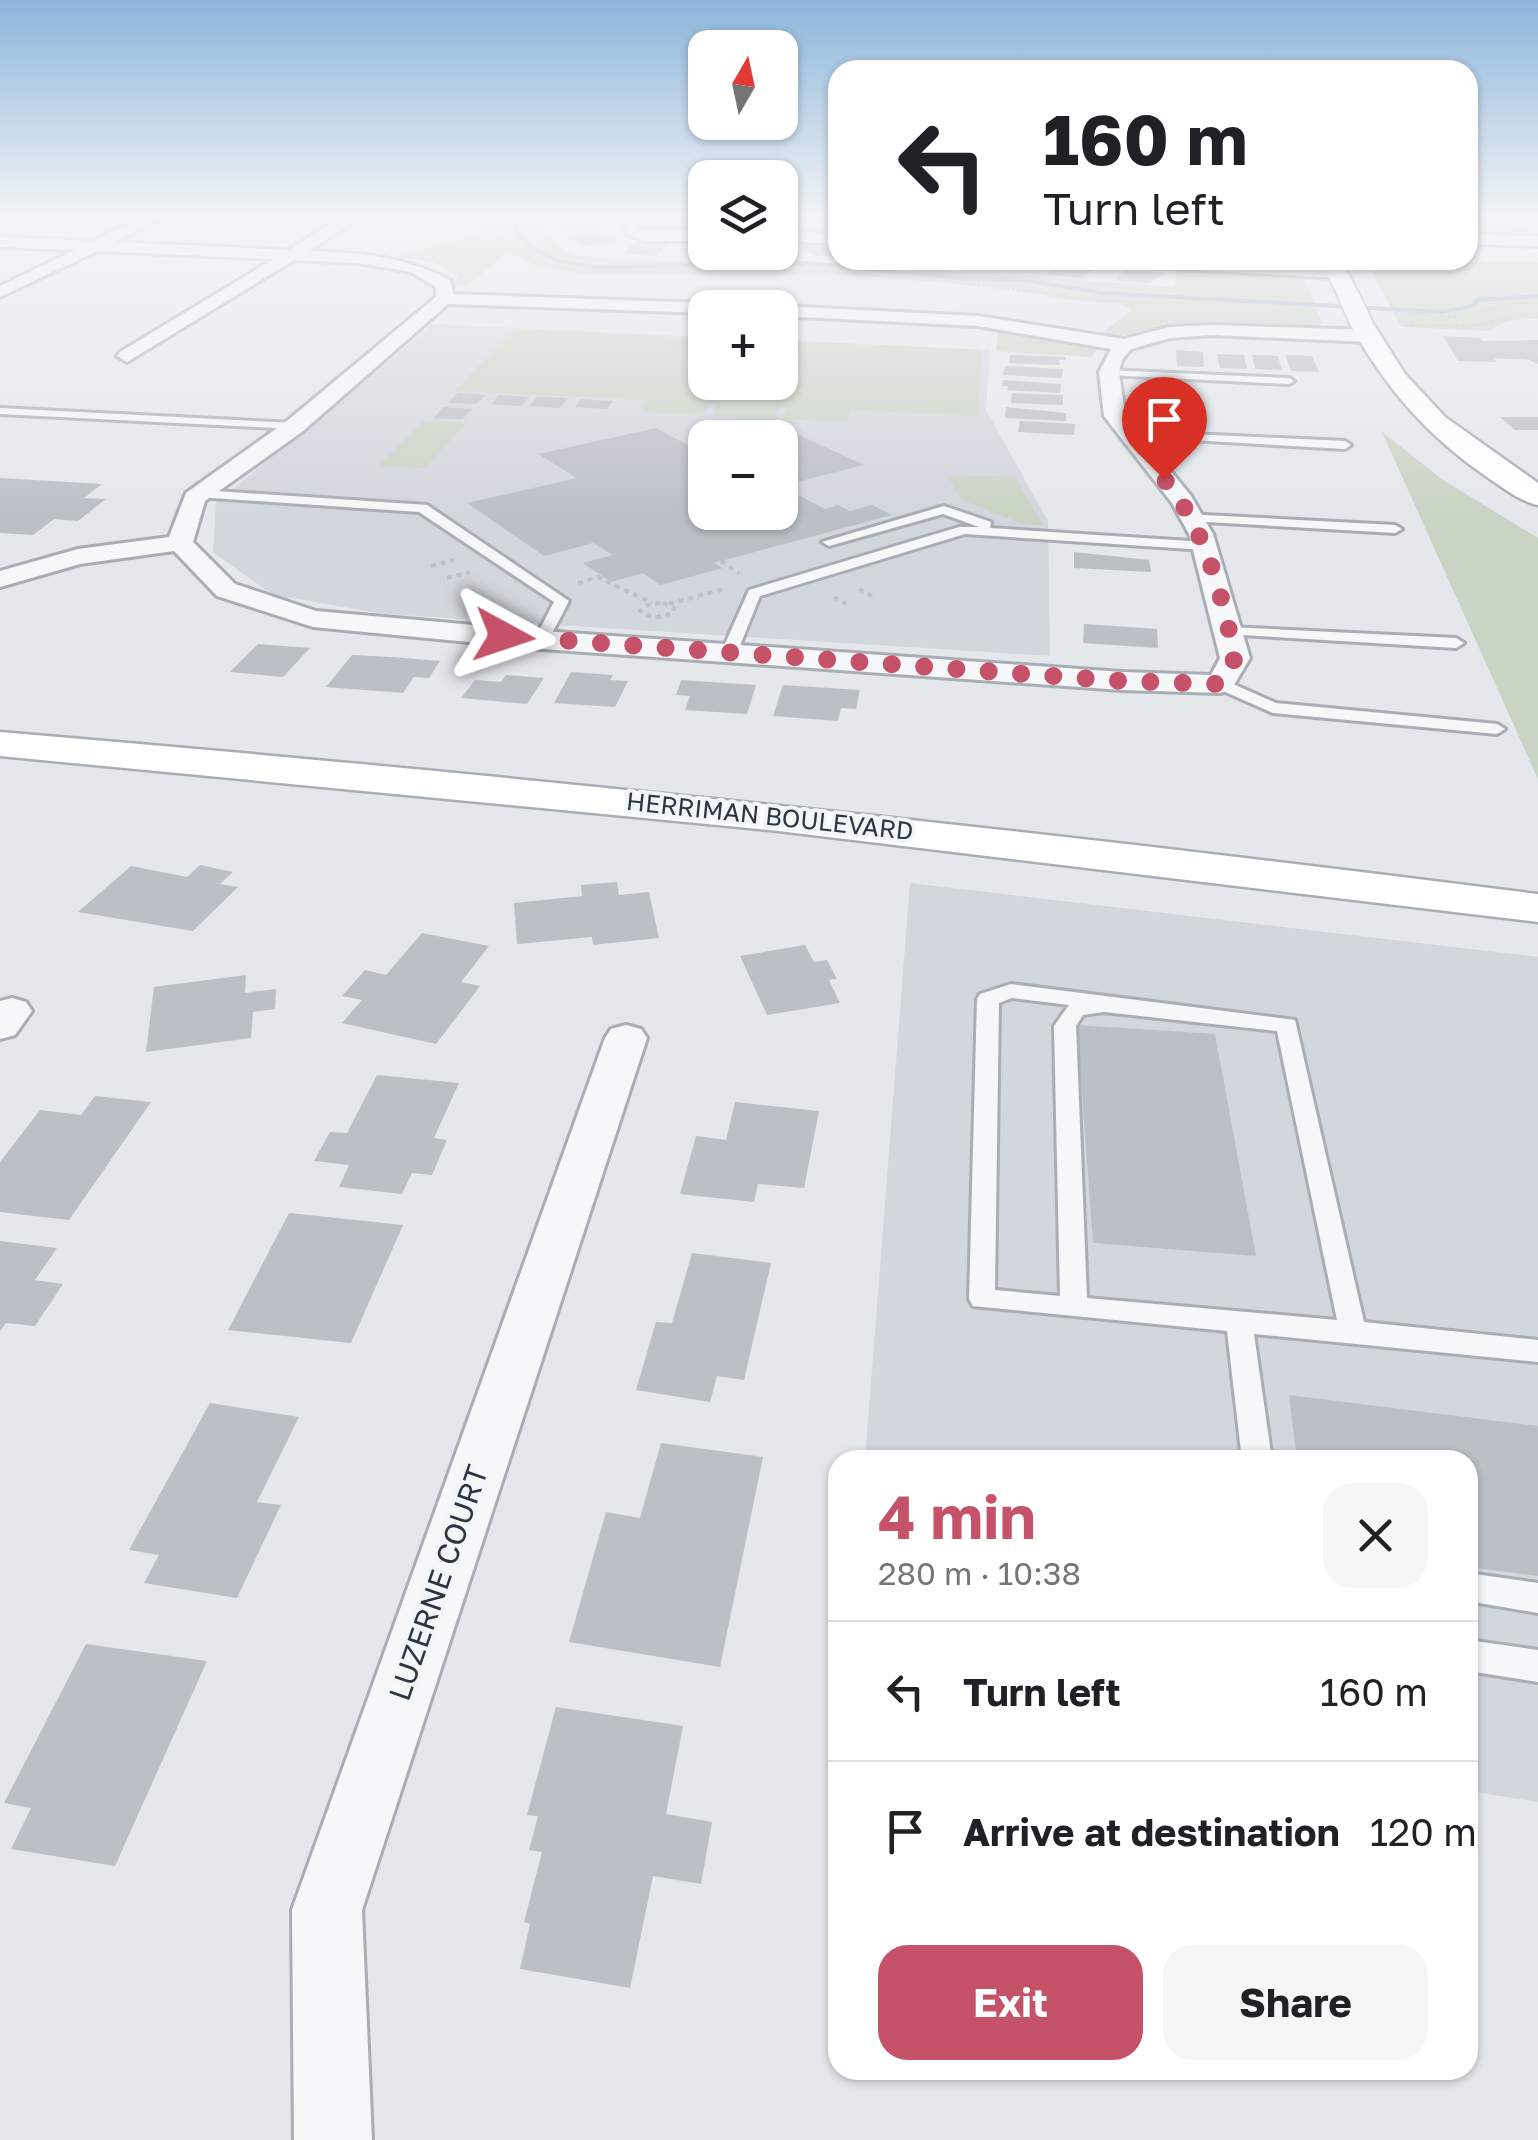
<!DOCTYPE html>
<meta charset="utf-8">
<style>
:root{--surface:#fff;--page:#f6f6f6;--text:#202124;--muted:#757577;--line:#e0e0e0;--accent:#c65269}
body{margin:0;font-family:"Golos Text",sans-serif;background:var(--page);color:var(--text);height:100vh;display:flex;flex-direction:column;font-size:38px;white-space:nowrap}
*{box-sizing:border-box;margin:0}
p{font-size:32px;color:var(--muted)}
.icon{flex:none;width:55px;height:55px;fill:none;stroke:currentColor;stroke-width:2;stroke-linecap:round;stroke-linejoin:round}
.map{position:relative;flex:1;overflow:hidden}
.side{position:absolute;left:828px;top:1450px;width:650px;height:630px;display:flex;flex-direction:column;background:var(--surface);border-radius:30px;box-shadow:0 2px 8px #0004}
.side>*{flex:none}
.guide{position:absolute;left:828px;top:60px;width:650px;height:210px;border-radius:30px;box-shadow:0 2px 8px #0004;background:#fff;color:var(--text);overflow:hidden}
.needle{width:65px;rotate:9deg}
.buttons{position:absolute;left:688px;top:30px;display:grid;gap:20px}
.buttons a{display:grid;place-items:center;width:110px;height:110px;border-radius:20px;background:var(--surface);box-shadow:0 2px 8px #0004;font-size:50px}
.pin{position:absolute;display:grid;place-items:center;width:85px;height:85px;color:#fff;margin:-102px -42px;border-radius:50% 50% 50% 0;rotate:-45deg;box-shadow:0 0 10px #0007}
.pin .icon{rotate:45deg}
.me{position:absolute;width:110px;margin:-55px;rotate:95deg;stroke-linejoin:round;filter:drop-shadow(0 0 8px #0008)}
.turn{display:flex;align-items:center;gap:35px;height:210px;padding:0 50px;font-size:45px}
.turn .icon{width:130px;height:130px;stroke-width:2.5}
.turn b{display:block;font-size:70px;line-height:85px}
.round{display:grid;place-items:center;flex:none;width:105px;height:105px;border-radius:30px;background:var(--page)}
.summary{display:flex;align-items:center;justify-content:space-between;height:170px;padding:0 50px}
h1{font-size:60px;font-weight:700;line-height:75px;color:var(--accent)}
.action{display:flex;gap:20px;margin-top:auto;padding:20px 50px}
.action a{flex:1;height:115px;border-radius:30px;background:var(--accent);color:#fff;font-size:40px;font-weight:700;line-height:115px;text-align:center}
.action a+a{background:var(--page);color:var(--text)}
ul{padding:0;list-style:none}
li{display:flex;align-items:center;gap:30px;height:140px;padding:0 50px;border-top:2px solid var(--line)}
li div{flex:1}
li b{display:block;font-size:38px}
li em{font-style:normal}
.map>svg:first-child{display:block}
</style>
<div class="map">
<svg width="1538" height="2140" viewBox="0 0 1538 2140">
<rect width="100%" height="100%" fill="#e4e7eb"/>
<path fill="#d2d6dd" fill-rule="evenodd" d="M 433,324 L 705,337 L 705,382 L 780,382 L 780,340 L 990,350 L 986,410 L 1048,521 L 1050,656 L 385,614 L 273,595 L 213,552 L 216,503 ZM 705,438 L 780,438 L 780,512 L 705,512 Z
M 910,883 L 1538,957 L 1538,1802 L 1468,1791 L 1468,1460 L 865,1460 Z"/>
<path fill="#cad4c5" d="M 482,214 L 546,214 L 543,218 L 544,236 L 573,255 L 632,261 L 791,260 L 1174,287 L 1178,269 L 1292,275 L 1305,279 L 1322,324 L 1301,328 L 1207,325 L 1104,337 L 1098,336 L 1132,310 L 1119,304 L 1070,300 L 1007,288 L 862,276 L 581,274 L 538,267 L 507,252 L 468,285 L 458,286 L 455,281 L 459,276 L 433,262 L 396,257 L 479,234 L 477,225 Z
M 1366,260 L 1538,263 L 1538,318 L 1508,321 L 1487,331 L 1401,327 Z
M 998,327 L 1094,344 L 1097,349 L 1091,357 L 996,351 Z
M 514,330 L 705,338 L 705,382 L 780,382 L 780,341 L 982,350 L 978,416 L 851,410 L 847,422 L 783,419 L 787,407 L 780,407 L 774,419 L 711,415 L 717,404 L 709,404 L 703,415 L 641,412 L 647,400 L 454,391 Z
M 424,421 L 467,423 L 425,468 L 378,466 Z
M 1382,432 L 1443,480 L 1538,538 L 1538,779 Z
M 1014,475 L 1043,525 L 1025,525 L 962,500 L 948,477 Z"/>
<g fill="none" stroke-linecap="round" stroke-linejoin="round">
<path fill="#a1b6c8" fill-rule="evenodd" d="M 525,214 L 530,214 L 517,226 L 518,232 L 534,246 L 560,260 L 596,265 L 807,261 L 957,276 L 1022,278 L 1103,291 L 1442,310 L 1470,305 L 1477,298 L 1538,294 L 1538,298 L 1479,302 L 1474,307 L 1442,314 L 1103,295 L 1022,282 L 957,280 L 807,265 L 596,269 L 557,262 L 530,248 L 514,234 L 512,226 Z"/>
</g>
<path fill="#bbc0c7" d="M 601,219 L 597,230 L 556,230 L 560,221 Z
M 661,219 L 695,220 L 694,228 L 660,229 Z
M 788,222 L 803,222 L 828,223 L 823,230 L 780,230 L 780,226 Z
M 1482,224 L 1526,226 L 1531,233 L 1486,229 Z
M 598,233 L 618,242 L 586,246 L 567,237 Z
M 631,243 L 660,244 L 667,245 L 657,256 L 625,254 Z
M 807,246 L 838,247 L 838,255 L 816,256 L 804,251 Z
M 986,260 L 1037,260 L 1034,264 L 1025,264 L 1022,270 L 983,266 Z
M 1059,263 L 1098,267 L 1080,278 L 1047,274 Z
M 1126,269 L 1165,273 L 1149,283 L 1115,280 Z
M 1443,336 L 1480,338 L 1482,341 L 1538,340 L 1538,364 L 1529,360 L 1494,358 L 1497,362 L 1458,361 Z
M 1176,350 L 1203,352 L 1204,367 L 1177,366 Z
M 1217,354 L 1244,355 L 1247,369 L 1220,368 Z
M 1010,355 L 1066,357 L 1066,360 L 1059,360 L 1060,365 L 1009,363 Z
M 1252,355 L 1278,356 L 1282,370 L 1255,369 Z
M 1285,355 L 1312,356 L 1319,372 L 1291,371 Z
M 1005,366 L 1063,369 L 1062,378 L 1003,375 Z
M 1003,380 L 1061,384 L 1060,393 L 1007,390 L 1008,386 L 1002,386 Z
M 458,393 L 486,395 L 476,404 L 448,403 Z
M 1012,393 L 1063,395 L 1063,405 L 1011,403 Z
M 499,395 L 529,397 L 521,406 L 491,404 Z
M 537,397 L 568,398 L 560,408 L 529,406 Z
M 581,399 L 613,401 L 607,409 L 575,407 Z
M 443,407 L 472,409 L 462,419 L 434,418 Z
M 1006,407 L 1066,413 L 1066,421 L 1005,418 Z
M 1500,417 L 1538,417 L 1538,430 L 1515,430 Z
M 1020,421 L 1075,424 L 1074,435 L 1018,432 Z
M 656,428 L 695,449 L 705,446 L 705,512 L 780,512 L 780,438 L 749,436 L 784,428 L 864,465 L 781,486 L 825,509 L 838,505 L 850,511 L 872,505 L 892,515 L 714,563 L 723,568 L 660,585 L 643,573 L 611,582 L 583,563 L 613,555 L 593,543 L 544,556 L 467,503 L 577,478 L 538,454 Z
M 0,478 L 102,484 L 84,498 L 106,499 L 78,521 L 54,519 L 33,535 L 0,533 Z
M 1074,552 L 1149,560 L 1151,572 L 1074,568 Z
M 1084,624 L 1157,629 L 1158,648 L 1083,643 Z
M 258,644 L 310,648 L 283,677 L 230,672 Z
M 352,655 L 392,657 L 440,661 L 429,678 L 414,677 L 403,693 L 326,687 Z
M 571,672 L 613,675 L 610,680 L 628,681 L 615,707 L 554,703 Z
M 506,675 L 544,678 L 527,704 L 461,698 L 475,680 L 501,682 Z
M 681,680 L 756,685 L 747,714 L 685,710 L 690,696 L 676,695 Z
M 783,685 L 860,690 L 856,709 L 841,708 L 838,721 L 773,716 Z
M 200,865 L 233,872 L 220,884 L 238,887 L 193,931 L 78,912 L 131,866 L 187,877 Z
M 617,882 L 619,895 L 649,892 L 659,938 L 593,945 L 592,937 L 517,944 L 514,903 L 582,896 L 581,885 Z
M 422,933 L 489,946 L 461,982 L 480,986 L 436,1044 L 342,1023 L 362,1000 L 342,996 L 365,970 L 386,975 Z
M 805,945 L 814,962 L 827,960 L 837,979 L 829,980 L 840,1003 L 767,1015 L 740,956 Z
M 246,975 L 245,993 L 276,989 L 275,1009 L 253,1012 L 251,1038 L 146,1052 L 154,987 Z
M 1077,1025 L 1215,1034 L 1256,1256 L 1093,1243 Z
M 377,1075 L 459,1083 L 434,1138 L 447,1140 L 432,1175 L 412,1173 L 402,1194 L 339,1187 L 349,1165 L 314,1161 L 330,1132 L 347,1133 Z
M 95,1096 L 151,1102 L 69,1220 L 0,1212 L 0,1162 L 40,1110 L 81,1115 Z
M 735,1102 L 819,1111 L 804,1188 L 758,1184 L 754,1202 L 680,1194 L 696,1136 L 726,1140 Z
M 289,1213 L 403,1225 L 351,1343 L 228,1330 Z
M 0,1241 L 57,1248 L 35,1280 L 63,1284 L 35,1326 L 6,1323 L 0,1331 Z
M 692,1253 L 771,1263 L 744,1380 L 717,1376 L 710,1402 L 636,1390 L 656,1322 L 672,1323 Z
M 1289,1395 L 1538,1426 L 1538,1576 L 1468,1567 L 1468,1460 L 1297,1460 Z
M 210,1403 L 299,1417 L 257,1502 L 281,1505 L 237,1598 L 144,1583 L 159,1555 L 129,1550 Z
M 661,1443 L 763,1457 L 720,1667 L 569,1642 L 606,1512 L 640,1518 Z
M 86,1644 L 207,1661 L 115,1866 L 11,1849 L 31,1808 L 4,1803 Z
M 556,1707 L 683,1726 L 666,1814 L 712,1822 L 701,1884 L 653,1876 L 630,1988 L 520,1969 L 530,1924 L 524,1922 L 542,1852 L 529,1850 L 538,1816 L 527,1815 Z"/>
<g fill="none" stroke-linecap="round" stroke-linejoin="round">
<defs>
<path id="lane" d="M 1105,370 L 1289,378 L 1294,381 L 1289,384 L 1109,375 Z
M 0,408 L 295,423 L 301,426 L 295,429 L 0,414 Z
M 1126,431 L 1345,441 L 1351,445 L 1345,449 L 1122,436 Z
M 201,490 L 427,505 L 569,601 L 547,643 L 537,643 L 534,640 L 554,602 L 419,512 L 197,497 L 195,494 Z
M 944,506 L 991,522 L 990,528 L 1205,542 L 1212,546 L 1205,550 L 965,534 L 760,596 L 737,653 L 729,658 L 721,653 L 749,590 L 959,527 L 979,527 L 943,514 L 829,546 L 822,542 Z
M 1185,514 L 1395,525 L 1402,529 L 1395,533 L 1190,521 L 1184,517 Z
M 1230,627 L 1456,638 L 1464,643 L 1456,648 L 1225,634 L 1223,631 Z
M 1214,681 L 1226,681 L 1276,703 L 1497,724 L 1505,729 L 1497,734 L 1273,713 L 1214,687 Z
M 1011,984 L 1295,1020 L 1364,1322 L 1538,1340 L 1538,1362 L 1254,1334 L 1272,1460 L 1242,1460 L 1227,1331 L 973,1306 L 969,1299 L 977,999 L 980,994 ZM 1012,998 L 1069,1005 L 1054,1026 L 1060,1296 L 995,1290 L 999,1003 ZM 1104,1012 L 1277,1031 L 1337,1320 L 1087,1298 L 1076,1026 L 1083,1015 Z
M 1468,1573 L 1538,1583 L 1538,1613 L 1468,1601 Z
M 1468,1640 L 1538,1650 L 1538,1682 L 1468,1671 Z"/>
<path id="street" d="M 150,214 L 169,214 L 115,242 L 288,250 L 348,214 L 365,214 L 309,251 C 359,253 407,256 451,281 L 453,294 L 705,303 L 713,308 L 705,308 L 705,313 L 448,304 L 303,431 L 205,501 L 193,542 L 235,584 L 316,611 L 542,631 L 1122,672 L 1211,675 L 1220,658 L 1189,534 L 1172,503 L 1104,416 L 1099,372 L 1111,349 L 978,326 L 780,316 L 780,308 L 774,308 L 780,306 L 978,316 L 1124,339 L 1169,327 L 1213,325 L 1368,330 L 1377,336 L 1368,342 L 1213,335 L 1170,338 L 1131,349 L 1122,360 L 1119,372 L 1125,415 L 1191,496 L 1213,534 L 1250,658 L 1231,690 L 1220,693 L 1122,690 L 542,649 L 313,627 L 217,596 L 174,551 L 80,564 L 0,587 L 0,571 L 78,549 L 169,537 L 186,493 L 287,421 L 436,297 L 436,287 L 411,272 L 358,263 L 294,260 L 127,362 L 117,356 L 120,352 L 274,259 L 97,251 L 0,297 L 0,286 L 75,250 L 0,247 L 0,237 L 93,241 Z
M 630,214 L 644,214 L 637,225 L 639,229 L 705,231 L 705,241 L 645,241 L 628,235 L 623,225 Z
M 780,231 L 838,234 L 838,244 L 780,241 Z
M 1468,234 L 1538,236 L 1538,246 L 1468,244 Z
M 1104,260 L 1196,260 L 1337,268 L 1345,273 L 1337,278 L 1112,265 Z
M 12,998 L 26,1002 L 32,1011 L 15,1035 L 0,1039 L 0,1001 Z
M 626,1025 L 641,1029 L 647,1038 L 362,1910 L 372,2140 L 294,2140 L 292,1910 L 605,1038 L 611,1029 Z"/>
<path id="secondary" d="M 1321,260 L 1341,260 L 1361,299 L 1358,304 L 1342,304 Z
M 1361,315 L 1369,317 L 1405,374 L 1445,417 L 1538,483 L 1538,505 C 1520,501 1505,489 1490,479 C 1428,437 1385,388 1349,322 Z
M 0,732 C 514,775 1026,829 1538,894 L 1538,922 L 770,830 L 0,756 Z"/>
</defs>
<use href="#lane" stroke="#a9aeb5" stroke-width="6"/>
<use href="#street" stroke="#a9aeb5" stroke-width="6"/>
<use href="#secondary" stroke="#a9aeb5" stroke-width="5"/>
<path stroke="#bdc1c6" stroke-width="2.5" stroke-dasharray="2.5 2.5" stroke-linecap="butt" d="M 494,214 L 491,229 C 510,257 541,265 573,270 C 659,271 746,269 832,272 C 942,276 1049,298 1158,304
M 452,256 L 498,240
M 1428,260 L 1454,261
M 1404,313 L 1457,317 L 1515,303 L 1538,304
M 1406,326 L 1476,325 L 1538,312"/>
<path stroke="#bdc1c6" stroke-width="4" stroke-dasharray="5 5" stroke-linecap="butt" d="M 721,561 L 739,573
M 431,566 L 454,560
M 447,578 L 470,572
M 578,583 L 598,577 L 652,603
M 859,589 L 872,596
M 834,597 L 846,604
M 663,603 L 674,608 L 673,613 L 654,618 L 640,611 L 647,605 Z
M 669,604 L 724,589"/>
<use href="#lane" fill="#f6f7f9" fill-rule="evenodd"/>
<use href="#street" fill="#f6f7f9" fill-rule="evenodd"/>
<use href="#secondary" fill="#fff" fill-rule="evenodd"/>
<defs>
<path id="secondary-bridge" d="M 1350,299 L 1361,322"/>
</defs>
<use href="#secondary-bridge" stroke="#a9aeb5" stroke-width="24" stroke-linecap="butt"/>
<use href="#secondary-bridge" stroke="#fff" stroke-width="21"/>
</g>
<linearGradient id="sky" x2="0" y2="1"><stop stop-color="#8bb5db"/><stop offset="0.42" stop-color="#f3f4f6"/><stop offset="1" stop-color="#f3f4f6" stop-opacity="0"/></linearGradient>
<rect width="1538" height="514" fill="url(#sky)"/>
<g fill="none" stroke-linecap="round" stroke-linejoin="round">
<path stroke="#c65269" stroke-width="18" stroke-dasharray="0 32.4" d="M 504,636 L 1122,681 L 1220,684 L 1235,658 C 1222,595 1206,529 1164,479"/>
</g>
<g text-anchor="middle" stroke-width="8" stroke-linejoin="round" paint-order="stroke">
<g font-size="25" fill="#2c3542" stroke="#f3f6f8">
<text transform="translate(770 816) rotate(6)" y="9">HERRIMAN BOULEVARD</text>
</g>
<g font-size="30" fill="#2c3542" stroke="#f3f6f8">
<text transform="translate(439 1583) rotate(-71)" y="10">LUZERNE COURT</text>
</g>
</g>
</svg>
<div class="buttons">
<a><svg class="needle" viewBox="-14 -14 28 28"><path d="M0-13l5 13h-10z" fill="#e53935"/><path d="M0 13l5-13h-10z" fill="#757577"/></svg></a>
<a><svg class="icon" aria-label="layers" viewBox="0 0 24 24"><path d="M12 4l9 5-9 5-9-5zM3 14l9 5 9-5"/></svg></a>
<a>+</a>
<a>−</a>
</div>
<div class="pin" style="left:1164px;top:479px;background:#d93025"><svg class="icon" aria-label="arrive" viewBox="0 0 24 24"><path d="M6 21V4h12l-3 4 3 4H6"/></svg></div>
<svg class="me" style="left:504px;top:636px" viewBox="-20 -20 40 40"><path d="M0-17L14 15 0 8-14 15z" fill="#c65269" stroke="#fff" stroke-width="4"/></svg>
<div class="guide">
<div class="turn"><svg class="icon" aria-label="left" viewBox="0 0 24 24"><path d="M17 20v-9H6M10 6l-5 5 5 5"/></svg><div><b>160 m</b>Turn left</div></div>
</div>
<section class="side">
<div class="summary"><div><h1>4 min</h1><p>280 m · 10:38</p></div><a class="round"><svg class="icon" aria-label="close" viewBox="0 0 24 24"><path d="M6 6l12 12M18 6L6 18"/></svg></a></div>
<ul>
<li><svg class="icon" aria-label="left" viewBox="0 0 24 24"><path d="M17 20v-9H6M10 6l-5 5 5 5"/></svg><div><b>Turn left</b></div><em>160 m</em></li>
<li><svg class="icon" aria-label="arrive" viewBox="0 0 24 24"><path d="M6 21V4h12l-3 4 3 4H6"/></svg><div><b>Arrive at destination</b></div><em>120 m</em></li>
</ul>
<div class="action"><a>Exit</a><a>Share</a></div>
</section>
</div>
